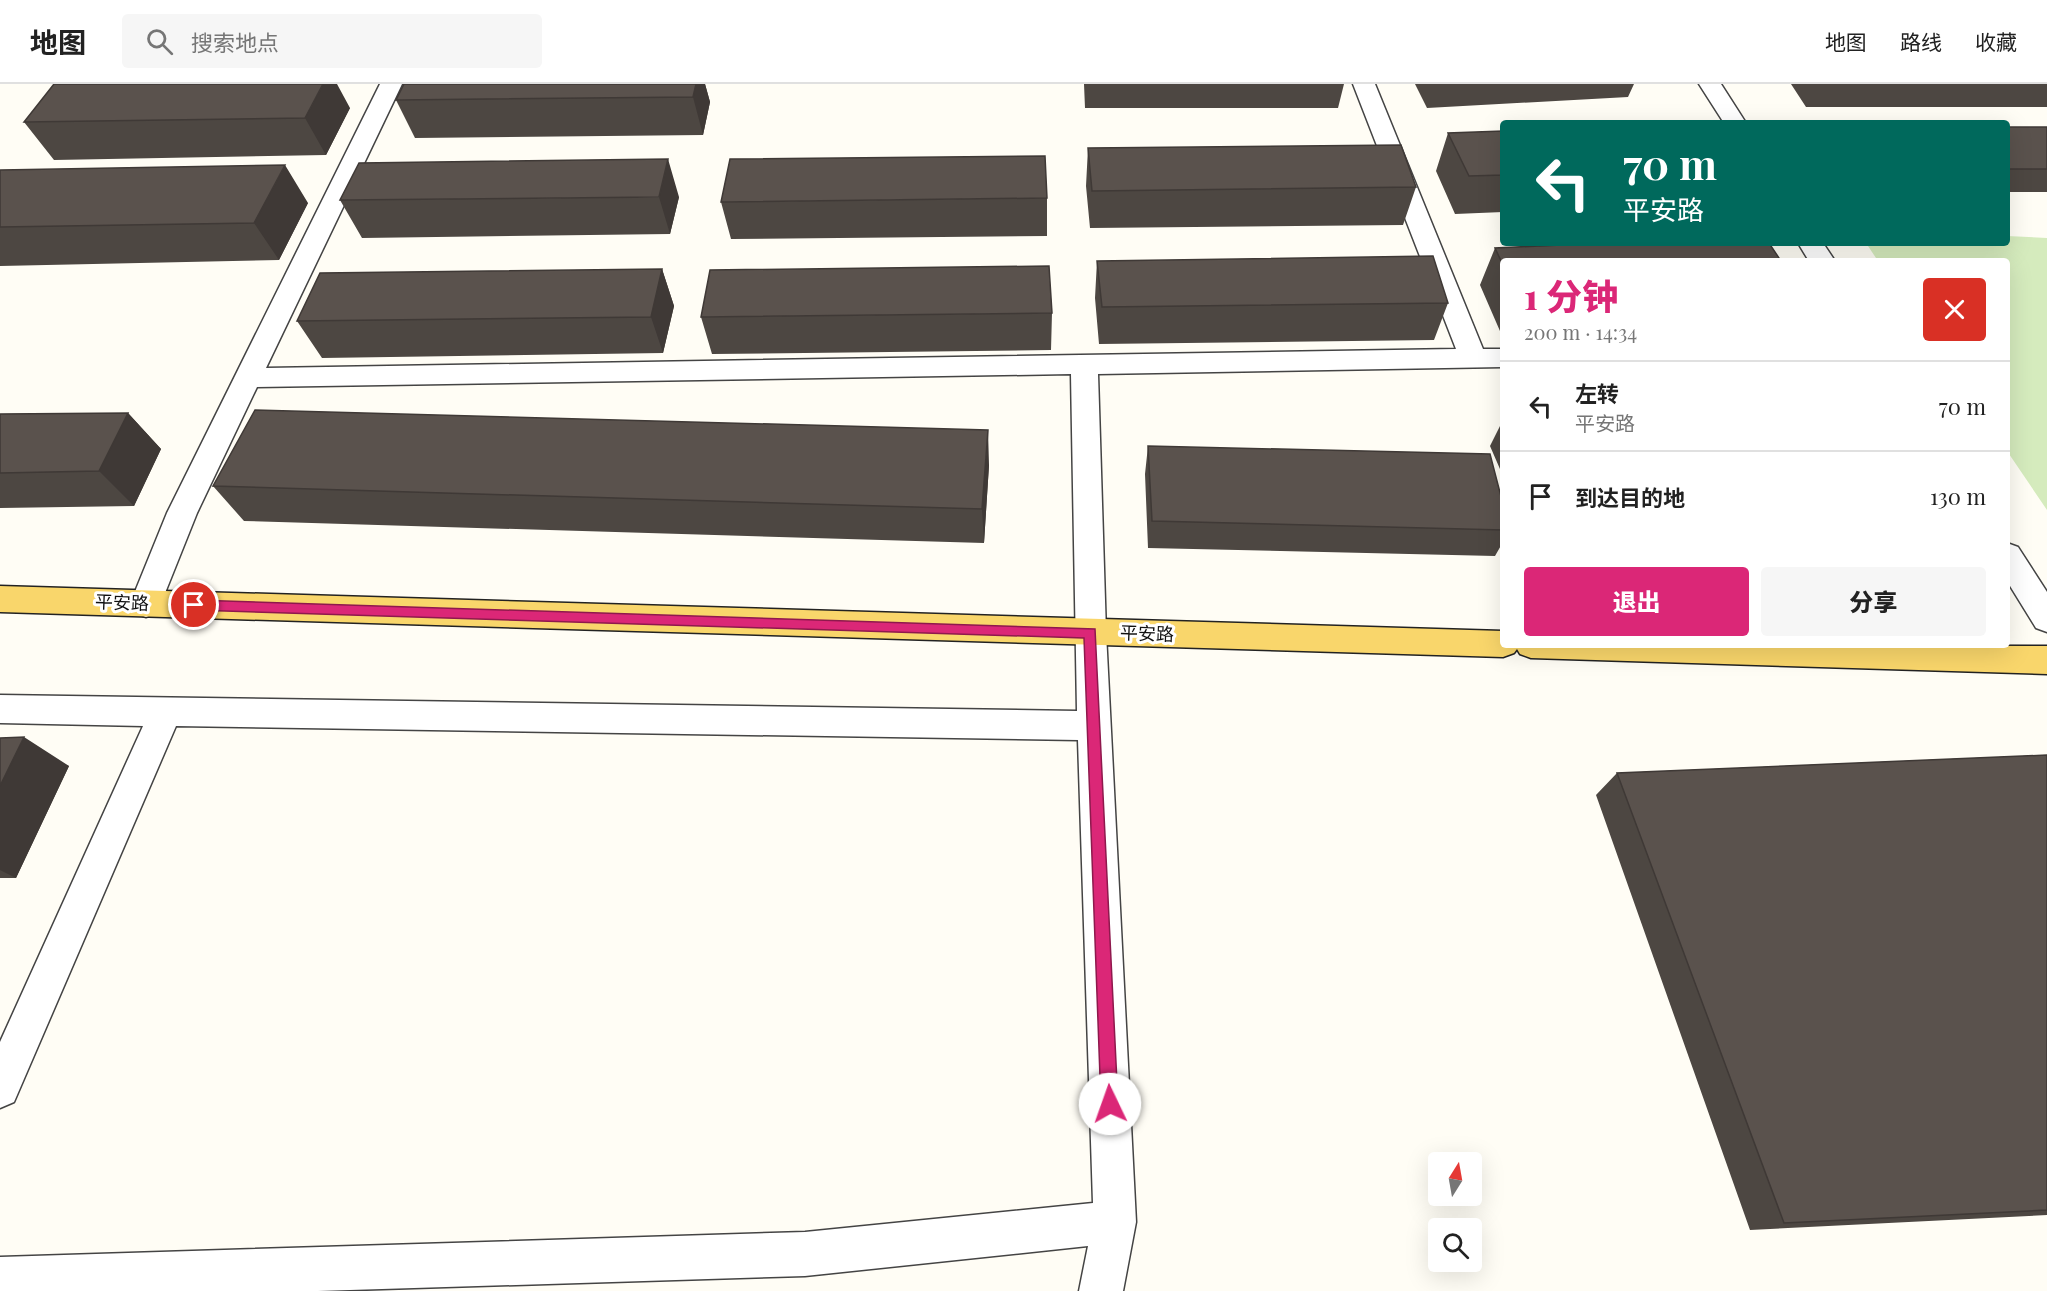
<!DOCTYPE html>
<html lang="zh">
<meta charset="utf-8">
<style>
:root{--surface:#fff;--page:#f6f6f6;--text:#222;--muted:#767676;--line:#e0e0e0;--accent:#db2777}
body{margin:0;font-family:"Playfair Display","Noto Sans SC",serif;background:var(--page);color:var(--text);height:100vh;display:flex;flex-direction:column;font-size:22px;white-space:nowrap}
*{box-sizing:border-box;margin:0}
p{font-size:20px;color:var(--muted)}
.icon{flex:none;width:33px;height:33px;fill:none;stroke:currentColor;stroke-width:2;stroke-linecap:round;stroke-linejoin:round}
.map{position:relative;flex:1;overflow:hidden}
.panel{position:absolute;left:1500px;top:174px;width:510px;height:390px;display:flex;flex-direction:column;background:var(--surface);border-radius:6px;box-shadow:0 6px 24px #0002}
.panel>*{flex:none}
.guide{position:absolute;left:1500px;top:36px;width:510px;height:126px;border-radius:6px;box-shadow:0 6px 24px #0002;background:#00695c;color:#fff;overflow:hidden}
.needle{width:39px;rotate:11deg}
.controls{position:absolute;left:1428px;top:1068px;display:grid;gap:12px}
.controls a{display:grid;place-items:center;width:54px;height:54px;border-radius:6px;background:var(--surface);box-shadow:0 6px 24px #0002;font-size:30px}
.pin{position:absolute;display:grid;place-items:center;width:51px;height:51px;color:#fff;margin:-26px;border:3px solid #fff;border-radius:50%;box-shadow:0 2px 6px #0007}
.me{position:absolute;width:66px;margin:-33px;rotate:357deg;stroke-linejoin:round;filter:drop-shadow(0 0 4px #0008)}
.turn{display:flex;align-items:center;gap:21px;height:126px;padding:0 24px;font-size:27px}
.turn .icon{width:78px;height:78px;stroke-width:2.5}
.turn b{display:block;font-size:42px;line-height:51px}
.round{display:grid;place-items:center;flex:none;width:63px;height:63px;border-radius:6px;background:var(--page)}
.summary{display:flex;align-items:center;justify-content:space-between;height:102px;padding:0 24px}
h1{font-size:36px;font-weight:800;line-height:45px;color:var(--accent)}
.button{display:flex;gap:12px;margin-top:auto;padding:12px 24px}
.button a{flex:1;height:69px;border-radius:6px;background:var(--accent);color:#fff;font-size:24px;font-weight:800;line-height:69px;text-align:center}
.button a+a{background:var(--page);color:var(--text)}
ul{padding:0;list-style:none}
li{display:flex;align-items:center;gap:18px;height:90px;padding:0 24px;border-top:2px solid var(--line)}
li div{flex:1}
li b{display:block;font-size:22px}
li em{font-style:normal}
header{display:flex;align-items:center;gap:36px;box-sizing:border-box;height:84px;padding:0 30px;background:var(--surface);border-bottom:2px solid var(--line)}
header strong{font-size:28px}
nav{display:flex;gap:33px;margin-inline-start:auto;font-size:21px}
.search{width:420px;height:54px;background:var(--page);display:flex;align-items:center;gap:15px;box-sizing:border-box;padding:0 21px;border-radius:6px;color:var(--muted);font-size:22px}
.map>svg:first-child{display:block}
</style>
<header>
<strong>地图</strong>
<div class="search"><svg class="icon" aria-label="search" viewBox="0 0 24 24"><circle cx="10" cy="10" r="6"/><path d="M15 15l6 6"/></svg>搜索地点</div>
<nav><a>地图</a><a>路线</a><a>收藏</a></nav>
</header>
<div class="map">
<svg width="2047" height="1207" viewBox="0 0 2047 1207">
<rect width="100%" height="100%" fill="#fffdf5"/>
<path fill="#d5ebbd" d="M 2007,152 L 2047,154 L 2047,426 L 2007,367 L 2007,177 L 1878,177 L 1866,159 L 2007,159 Z"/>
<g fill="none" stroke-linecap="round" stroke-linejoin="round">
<defs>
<path id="minor" d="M 380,0 L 402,0 L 266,284 L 1456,265 L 1353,0 L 1375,0 L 1483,265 L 1503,265 L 1503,283 L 1098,290 L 1106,549 L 1136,1138 L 1123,1207 L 1079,1207 L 1088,1162 L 805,1192 L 318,1207 L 0,1207 L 0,1173 L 805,1148 L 1093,1119 L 1078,656 L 176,642 L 14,1018 L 0,1024 L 0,958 L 143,642 L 0,639 L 0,611 L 1077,627 L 1071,290 L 257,303 L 197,429 L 157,529 L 146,533 L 135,529 L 130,520 L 167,429 Z
M 1699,0 L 1721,0 L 1746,39 L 1724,39 Z
M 1798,159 L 1823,159 L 1835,177 L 1809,177 Z
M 2007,459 L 2018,463 L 2047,508 L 2047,548 L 2036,544 L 2007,497 Z"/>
<path id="major" d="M 0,502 L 1503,547 L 1503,561 L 2047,562 L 2047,590 L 1531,574 L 1520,570 L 1517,565 L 1514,569 L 1503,573 L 0,528 Z"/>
</defs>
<use href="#minor" stroke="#444" stroke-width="3"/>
<use href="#major" stroke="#222" stroke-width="3"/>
<use href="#minor" fill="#fff" fill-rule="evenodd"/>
<use href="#major" fill="#f9d66b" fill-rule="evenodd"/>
</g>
<path fill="#4d4742" d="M 705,0 L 710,18 L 703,51 L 415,54 L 396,16 Z
M 1084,0 L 1344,0 L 1338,24 L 1085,24 Z
M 1415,0 L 1634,0 L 1628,13 L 1427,24 Z
M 1791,0 L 2047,0 L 2047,23 L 1806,23 Z
M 350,24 L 326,71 L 54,76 L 24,38 Z
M 2007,43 L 2047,43 L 2047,108 L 2007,108 Z
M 1503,47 L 1503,128 L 1455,130 L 1436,87 L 1448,49 Z
M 1088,64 L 1416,103 L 1403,141 L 1090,144 L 1086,102 Z
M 0,86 L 308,119 L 279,176 L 0,182 Z
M 679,113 L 670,150 L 362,154 L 340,116 Z
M 1047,114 L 1047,152 L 731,155 L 721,118 Z
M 1495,164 L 1503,177 L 1503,254 L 1480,201 Z
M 1097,177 L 1448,219 L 1434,256 L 1099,260 L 1095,214 Z
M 662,185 L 674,222 L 663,269 L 322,274 L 297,237 Z
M 1052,229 L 1051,266 L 712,270 L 701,233 Z
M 128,329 L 161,365 L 134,422 L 0,424 L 0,330 Z
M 1501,340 L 1503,340 L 1503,392 L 1490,362 Z
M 1148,362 L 1503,420 L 1503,458 L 1495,472 L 1148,464 L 1145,390 Z
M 989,381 L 984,459 L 244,437 L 213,402 Z
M 0,654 L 69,682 L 16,794 L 0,794 Z
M 2047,671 L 2047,1131 L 1750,1146 L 1596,711 L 1617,689 Z"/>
<path fill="#3f3936" d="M 323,0 L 337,0 L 350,24 L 326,71 L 305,34 Z
M 696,0 L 705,0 L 710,18 L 703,51 L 693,13 Z
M 668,75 L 679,113 L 670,150 L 659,113 Z
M 285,81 L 308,119 L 279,176 L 254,139 Z
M 662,185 L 674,222 L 663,269 L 651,233 Z
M 128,329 L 161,365 L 134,422 L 99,387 Z
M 988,346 L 989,381 L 984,459 L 982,425 Z
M 24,653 L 69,682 L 16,794 L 0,786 L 0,702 Z"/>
<path fill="#5a524d" stroke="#3f3936" stroke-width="1.5" d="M 54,0 L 323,0 L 305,34 L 24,38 Z
M 404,0 L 696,0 L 693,13 L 396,16 Z
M 2007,43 L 2047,43 L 2047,85 L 2007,85 Z
M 1503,47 L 1503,91 L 1469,92 L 1448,49 Z
M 1401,61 L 1416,103 L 1092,107 L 1088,64 Z
M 1045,72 L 1047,114 L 721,118 L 730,75 Z
M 668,75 L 659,113 L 340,116 L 359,79 Z
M 285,81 L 254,139 L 0,143 L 0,86 Z
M 1605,159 L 1769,159 L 1781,177 L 1503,177 L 1503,181 L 1495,164 Z
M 1433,172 L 1448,219 L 1102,223 L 1097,177 Z
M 1049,182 L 1052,229 L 701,233 L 710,186 Z
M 662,185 L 651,233 L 297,237 L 320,189 Z
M 255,326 L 988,346 L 982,425 L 213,402 Z
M 128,329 L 99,387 L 0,389 L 0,330 Z
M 1148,362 L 1490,370 L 1503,420 L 1503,446 L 1152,437 Z
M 24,653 L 0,702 L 0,654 Z
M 2047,671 L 2047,1126 L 1784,1139 L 1617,689 Z"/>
<path fill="#db2777" stroke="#8e194d" stroke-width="1.5" d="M 194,516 L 1095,545 L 1118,1020 L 1116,1026 L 1110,1029 L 1104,1026 L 1101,1020 L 1084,554 L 194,526 L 187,521 Z"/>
<g text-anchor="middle" stroke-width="6" stroke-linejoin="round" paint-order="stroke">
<g font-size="18" fill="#111" stroke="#fff">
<text transform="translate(122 519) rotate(2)" y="6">平安路</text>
<text transform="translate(1147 550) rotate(2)" y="6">平安路</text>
</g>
</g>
</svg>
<div class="controls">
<a><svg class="needle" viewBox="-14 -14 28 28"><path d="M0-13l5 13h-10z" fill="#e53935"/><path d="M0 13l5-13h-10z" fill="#767676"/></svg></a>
<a><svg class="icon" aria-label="search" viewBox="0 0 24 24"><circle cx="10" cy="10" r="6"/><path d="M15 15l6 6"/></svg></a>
</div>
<div class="pin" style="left:194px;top:521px;background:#d93025"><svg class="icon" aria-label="arrive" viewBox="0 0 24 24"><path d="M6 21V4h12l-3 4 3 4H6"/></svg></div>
<svg class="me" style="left:1110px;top:1020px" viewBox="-20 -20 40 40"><circle r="19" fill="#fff"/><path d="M0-13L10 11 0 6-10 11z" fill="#db2777"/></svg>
<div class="guide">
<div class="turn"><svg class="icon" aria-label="left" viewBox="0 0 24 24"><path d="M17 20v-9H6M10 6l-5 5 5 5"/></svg><div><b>70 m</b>平安路</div></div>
</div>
<section class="panel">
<div class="summary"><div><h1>1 分钟</h1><p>200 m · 14:34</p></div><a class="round" style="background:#d93025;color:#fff"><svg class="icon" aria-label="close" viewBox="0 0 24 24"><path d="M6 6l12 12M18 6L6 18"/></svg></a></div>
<ul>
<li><svg class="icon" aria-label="left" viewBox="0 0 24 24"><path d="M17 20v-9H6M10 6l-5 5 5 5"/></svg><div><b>左转</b><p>平安路</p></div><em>70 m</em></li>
<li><svg class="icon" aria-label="arrive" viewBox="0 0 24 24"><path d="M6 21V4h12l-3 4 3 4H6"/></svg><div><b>到达目的地</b></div><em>130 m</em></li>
</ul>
<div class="button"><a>退出</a><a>分享</a></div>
</section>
</div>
